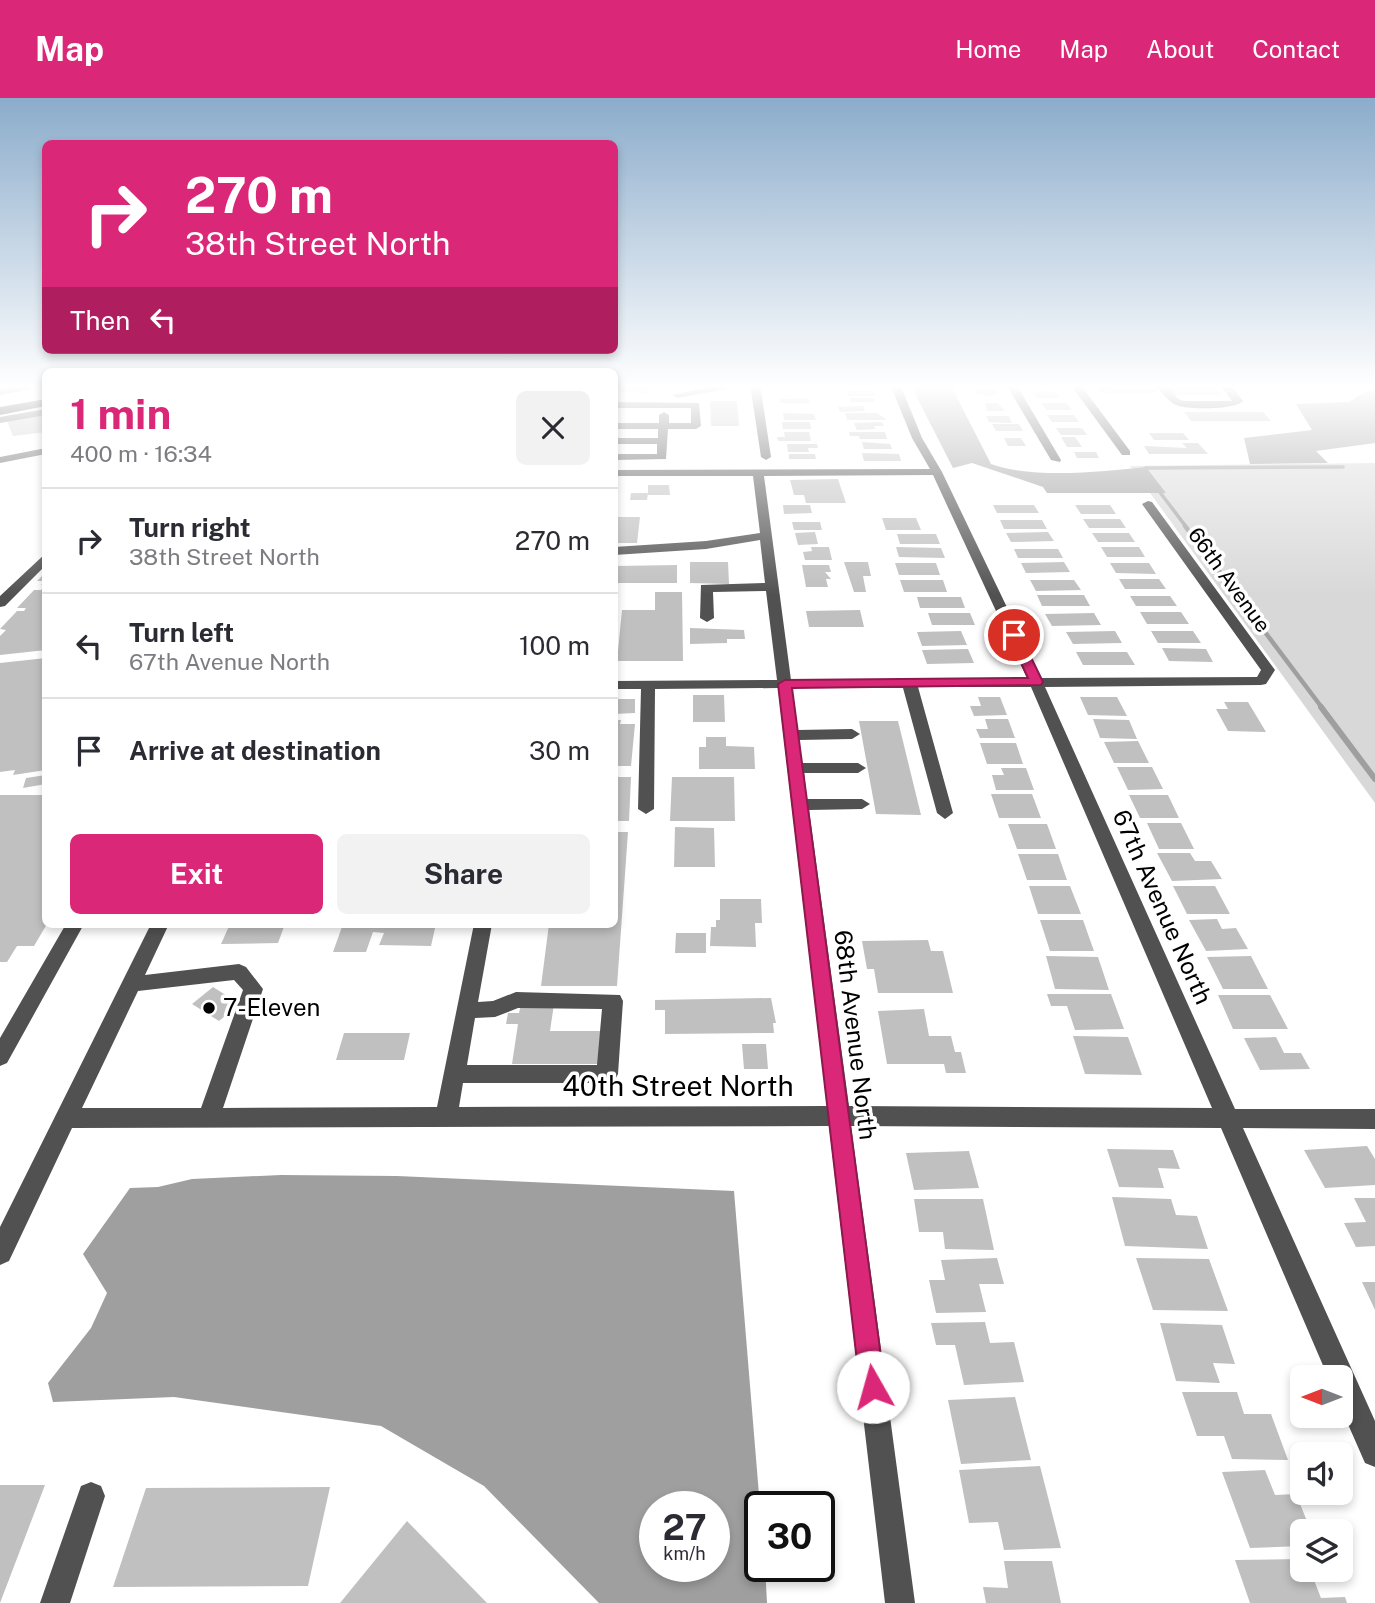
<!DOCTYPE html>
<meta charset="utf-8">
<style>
:root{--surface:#fff;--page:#f2f2f3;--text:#2b2b33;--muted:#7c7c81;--line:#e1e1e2;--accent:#db2777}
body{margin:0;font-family:"Public Sans",sans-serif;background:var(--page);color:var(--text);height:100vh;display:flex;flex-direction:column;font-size:26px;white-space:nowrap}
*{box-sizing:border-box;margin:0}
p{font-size:23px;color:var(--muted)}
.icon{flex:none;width:38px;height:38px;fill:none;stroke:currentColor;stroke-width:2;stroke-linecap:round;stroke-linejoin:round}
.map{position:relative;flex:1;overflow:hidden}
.sheet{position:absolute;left:42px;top:270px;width:576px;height:560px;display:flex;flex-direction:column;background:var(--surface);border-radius:10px;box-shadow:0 4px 10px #0003}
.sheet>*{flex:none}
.top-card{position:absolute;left:42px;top:42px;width:576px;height:214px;border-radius:10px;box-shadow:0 4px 10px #0003;background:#db2777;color:#fff;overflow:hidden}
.needle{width:46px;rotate:270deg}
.tools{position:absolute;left:1290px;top:1267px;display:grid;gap:14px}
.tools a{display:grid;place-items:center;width:63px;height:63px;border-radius:10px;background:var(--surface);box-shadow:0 4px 10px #0003;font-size:35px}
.speed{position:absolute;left:639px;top:1393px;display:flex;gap:14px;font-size:35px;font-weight:700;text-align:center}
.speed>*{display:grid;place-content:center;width:91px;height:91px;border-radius:50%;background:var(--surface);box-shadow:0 4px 10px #0003;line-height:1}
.speed small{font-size:18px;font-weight:400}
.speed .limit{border:4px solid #111;border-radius:10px;background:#fff;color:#111}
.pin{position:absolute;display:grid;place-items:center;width:60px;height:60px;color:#fff;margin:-30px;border:4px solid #fff;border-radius:50%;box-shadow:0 2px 7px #0007}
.me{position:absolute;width:77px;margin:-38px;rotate:353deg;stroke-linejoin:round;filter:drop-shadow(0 0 5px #0008)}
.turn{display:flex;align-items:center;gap:24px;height:147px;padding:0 28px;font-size:32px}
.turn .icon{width:91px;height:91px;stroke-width:2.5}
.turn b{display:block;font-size:49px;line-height:60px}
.then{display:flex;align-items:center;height:66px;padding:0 28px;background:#0003;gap:14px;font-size:26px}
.round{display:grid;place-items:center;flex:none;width:74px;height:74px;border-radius:10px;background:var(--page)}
.summary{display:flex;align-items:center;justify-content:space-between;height:119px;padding:0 28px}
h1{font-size:42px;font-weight:700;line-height:52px;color:var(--accent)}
.cta{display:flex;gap:14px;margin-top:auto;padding:14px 28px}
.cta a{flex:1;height:80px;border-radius:10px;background:var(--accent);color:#fff;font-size:28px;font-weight:700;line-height:80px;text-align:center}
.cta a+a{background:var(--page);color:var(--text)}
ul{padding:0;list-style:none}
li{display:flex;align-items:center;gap:21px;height:105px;padding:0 28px;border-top:2px solid var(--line)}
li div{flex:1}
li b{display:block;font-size:26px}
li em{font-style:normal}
header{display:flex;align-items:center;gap:42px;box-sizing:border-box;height:98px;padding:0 35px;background:var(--accent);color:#fff}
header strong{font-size:33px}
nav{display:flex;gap:38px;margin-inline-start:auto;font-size:24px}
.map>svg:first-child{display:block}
</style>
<header>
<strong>Map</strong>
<nav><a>Home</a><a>Map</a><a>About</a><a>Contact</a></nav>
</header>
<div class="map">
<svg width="1375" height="1505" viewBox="0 0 1375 1505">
<rect width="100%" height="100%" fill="#fff"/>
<path fill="#d8d8d8" d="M 1375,365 L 1375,705 L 1150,395 L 1165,395 L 1146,370 L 1132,371 L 1130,368 Z"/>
<path fill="#9f9f9f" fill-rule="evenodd" d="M 910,286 L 950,286 L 991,366 C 1032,381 1102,374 1146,369 L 1166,395 L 1047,395 L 1043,389 L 972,365 L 953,370 Z
M 1368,292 L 1375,293 L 1375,345 L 1316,353 L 1328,365 L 1250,366 L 1244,340 L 1312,332 L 1296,306 L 1349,304 Z
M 281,1077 L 397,1078 L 734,1093 L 760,1409 L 760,1468 L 765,1468 L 767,1505 L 599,1505 L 484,1388 L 381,1328 L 174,1299 L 53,1304 L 48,1285 L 91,1230 L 107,1195 L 83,1156 L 130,1090 L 158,1089 L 192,1081 ZM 654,1409 L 714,1409 L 714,1468 L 654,1468 Z"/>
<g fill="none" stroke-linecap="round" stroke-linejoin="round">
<path stroke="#9f9f9f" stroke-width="3.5" d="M 1148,377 L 1145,370 L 1343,369
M 1156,389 L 1187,430"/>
<path stroke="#9f9f9f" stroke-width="4.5" d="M 1185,428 L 1323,611"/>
<path stroke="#9f9f9f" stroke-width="6" d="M 1321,609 L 1375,681"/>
</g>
<path fill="#c0c0c0" d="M 614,286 L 684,286 L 683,290 L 649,290 L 649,295 L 619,294 L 620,290 L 614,290 Z
M 1094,286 L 1107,286 L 1110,290 L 1154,290 L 1157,295 L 1100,295 Z
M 1162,286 L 1212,286 L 1222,297 L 1172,297 Z
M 975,291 L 996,291 L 998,296 L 987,298 L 976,296 Z
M 846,293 L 874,293 L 877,298 L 848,298 Z
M 1033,293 L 1055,294 L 1060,300 L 1037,300 Z
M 808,300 L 810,305 L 780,305 L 779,301 Z
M 850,300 L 874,300 L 875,304 L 851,304 Z
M 710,303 L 737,303 L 739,328 L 711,328 Z
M 985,305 L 997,305 L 1005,313 L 987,313 Z
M 1042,305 L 1067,305 L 1072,312 L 1046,312 Z
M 863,308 L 865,313 L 840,314 L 838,309 Z
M 1184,314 L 1263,314 L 1271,323 L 1191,323 Z
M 783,315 L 814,316 L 816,322 L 784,322 Z
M 845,315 L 877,315 L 887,322 L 847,322 Z
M 1047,317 L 1074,317 L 1079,324 L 1052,324 Z
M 33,318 L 46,318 L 46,334 L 13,338 L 7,323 Z
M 986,318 L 1009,318 L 1012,325 L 989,324 Z
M 782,324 L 810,324 L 811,331 L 783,331 Z
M 882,324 L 884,328 L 874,328 L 876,331 L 857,332 L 854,325 Z
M 992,326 L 1019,326 L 1023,333 L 996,333 Z
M 1056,330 L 1082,330 L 1087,337 L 1061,337 Z
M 784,334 L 809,334 L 811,343 L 778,343 L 777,339 L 785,339 Z
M 849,334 L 885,334 L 887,341 L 860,341 L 859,338 L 850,338 Z
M 1149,335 L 1183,335 L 1189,342 L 1154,342 Z
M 1061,339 L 1075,339 L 1082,349 L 1067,349 Z
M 1004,340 L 1021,340 L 1026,348 L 1008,348 Z
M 862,344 L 890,346 L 892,351 L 864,351 Z
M 1182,345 L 1198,345 L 1208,356 L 1149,356 L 1144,348 L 1187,350 Z
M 787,346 L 817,346 L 818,350 L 808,350 L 809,354 L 788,354 Z
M 1074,354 L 1096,354 L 1099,360 L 1077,360 Z
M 862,355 L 899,356 L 901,363 L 864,363 Z
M 789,356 L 815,356 L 816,361 L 789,361 Z
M 838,381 L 846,405 L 806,405 L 804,397 L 794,397 L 790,382 Z
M 648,387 L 669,387 L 670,397 L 648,397 Z
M 631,395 L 648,395 L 647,402 L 630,402 Z
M 783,407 L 810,407 L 812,415 L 784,416 Z
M 993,407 L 1034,407 L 1039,415 L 997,415 Z
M 1075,407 L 1110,407 L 1116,416 L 1081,416 Z
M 614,419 L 640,419 L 637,445 L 614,445 Z
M 882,420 L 916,420 L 921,432 L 886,432 Z
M 1083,421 L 1120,421 L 1126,430 L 1089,430 Z
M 1000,422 L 1042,422 L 1047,431 L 1004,431 Z
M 792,424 L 820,424 L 822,432 L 794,432 Z
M 815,434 L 818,446 L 798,447 L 795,435 Z
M 1048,434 L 1054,443 L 1011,444 L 1006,435 Z
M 1092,435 L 1129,435 L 1135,444 L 1098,444 Z
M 897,436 L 936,436 L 940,446 L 900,446 Z
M 811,449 L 829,449 L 832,462 L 805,462 L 803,454 L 812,453 Z
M 896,449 L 941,450 L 945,460 L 899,459 Z
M 1101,449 L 1139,449 L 1145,459 L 1107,459 Z
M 1014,451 L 1058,451 L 1063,460 L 1018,460 Z
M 690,464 L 728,464 L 729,486 L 690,485 Z
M 844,464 L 868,464 L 871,478 L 863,478 L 866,494 L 854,494 Z
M 1064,464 L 1070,474 L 1026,475 L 1021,465 Z
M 895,465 L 936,465 L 940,477 L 899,477 Z
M 1110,465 L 1149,465 L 1156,476 L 1116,475 Z
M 677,467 L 677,485 L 614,485 L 614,468 Z
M 802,467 L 829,467 L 831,474 L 825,474 L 831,481 L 826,481 L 828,489 L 806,489 Z
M 46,474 L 46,552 L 0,557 L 0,538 L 6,532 L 0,531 L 17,513 L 24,513 L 26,510 L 17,510 L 34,492 L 41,492 L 45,487 L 41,487 L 45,483 L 37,483 Z
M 1119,481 L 1159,481 L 1166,491 L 1125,491 Z
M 900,482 L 943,482 L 947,494 L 904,494 Z
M 1030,482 L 1074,482 L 1081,492 L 1036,493 Z
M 655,494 L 682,494 L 683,563 L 617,563 L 622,512 L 655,512 Z
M 1037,497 L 1084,497 L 1090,508 L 1042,508 Z
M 1130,498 L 1170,498 L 1177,508 L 1136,508 Z
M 917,499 L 961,499 L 965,510 L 920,510 Z
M 860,512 L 864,529 L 809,529 L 806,513 Z
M 1140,514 L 1181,514 L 1189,526 L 1147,526 Z
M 928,515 L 970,515 L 975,527 L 932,527 Z
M 1094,515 L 1101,527 L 1052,528 L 1045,516 Z
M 690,530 L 744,532 L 745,541 L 727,541 L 727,545 L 690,546 Z
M 961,533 L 967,547 L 922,548 L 917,534 Z
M 1115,533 L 1122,545 L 1073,546 L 1066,534 Z
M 1151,533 L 1193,533 L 1201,545 L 1158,545 Z
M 1162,550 L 1206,551 L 1213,564 L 1169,563 Z
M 968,551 L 974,565 L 927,566 L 922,552 Z
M 1076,554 L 1127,554 L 1135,567 L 1083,567 Z
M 46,560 L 46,672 L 13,677 L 15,672 L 0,674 L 0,565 Z
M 693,597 L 724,597 L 725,624 L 693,624 Z
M 978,599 L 1000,599 L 1007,617 L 974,618 L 970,608 L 981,608 Z
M 1080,599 L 1117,599 L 1127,618 L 1088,617 Z
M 614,601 L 635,601 L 635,615 L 614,616 Z
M 1224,604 L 1248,604 L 1266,634 L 1228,633 L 1216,611 L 1228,611 Z
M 985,621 L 1008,621 L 1015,640 L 980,640 L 976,631 L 988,631 Z
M 1093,621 L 1129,622 L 1137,641 L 1100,640 Z
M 614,622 L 621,622 L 620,626 L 635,626 L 631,668 L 614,668 Z
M 859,623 L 898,623 L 921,717 L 876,716 Z
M 706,639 L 726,639 L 726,648 L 754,649 L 755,671 L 699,671 L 699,649 L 706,649 Z
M 1138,643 L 1149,665 L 1114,665 L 1104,644 Z
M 980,645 L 1016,645 L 1023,666 L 987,666 Z
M 1117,669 L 1152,669 L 1163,691 L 1128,692 Z
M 1001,670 L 1026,670 L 1034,692 L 996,692 L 992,677 L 1004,677 Z
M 46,677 L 46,686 L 23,690 L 26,680 Z
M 614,679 L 631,679 L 629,723 L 614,723 Z
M 672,679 L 734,679 L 735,723 L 670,723 Z
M 991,696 L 1032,696 L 1041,720 L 999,720 Z
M 0,697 L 46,697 L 47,826 L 34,848 L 17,848 L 7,864 L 0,864 Z
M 1129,697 L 1168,697 L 1179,720 L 1140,720 Z
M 1147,725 L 1181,725 L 1194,751 L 1159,751 Z
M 1008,726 L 1047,726 L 1056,751 L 1017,751 Z
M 675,729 L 714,730 L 715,769 L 674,769 Z
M 614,734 L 628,734 L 617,888 L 541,888 L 549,826 L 614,826 Z
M 1157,755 L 1190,755 L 1195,763 L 1211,763 L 1222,781 L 1172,783 Z
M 1018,756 L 1058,756 L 1067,782 L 1027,782 Z
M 1029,788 L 1070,788 L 1081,816 L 1038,816 Z
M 1173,788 L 1215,788 L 1230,816 L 1187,816 Z
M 720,801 L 761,801 L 762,825 L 755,825 L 756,849 L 710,848 L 711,829 L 716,829 L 716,822 L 720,822 Z
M 1217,821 L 1222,831 L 1236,830 L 1248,851 L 1206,853 L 1189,822 Z
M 1040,822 L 1083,822 L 1094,853 L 1050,853 Z
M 230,826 L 285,826 L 278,845 L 221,846 Z
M 343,826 L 436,826 L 431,848 L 379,847 L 384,835 L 373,834 L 366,854 L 333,854 Z
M 676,835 L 706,835 L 706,855 L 675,855 Z
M 928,842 L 931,853 L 943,853 L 953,895 L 878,895 L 874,871 L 867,871 L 862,843 Z
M 1046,858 L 1098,859 L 1109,892 L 1055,891 Z
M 1251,858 L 1268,891 L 1223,891 L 1207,859 Z
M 213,889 L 240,906 L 219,923 L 192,906 Z
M 1047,896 L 1111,896 L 1124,931 L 1075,932 L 1067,908 L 1051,908 Z
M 1218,897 L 1270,897 L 1288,931 L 1233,931 Z
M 771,900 L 776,925 L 773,925 L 774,935 L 665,936 L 665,912 L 655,912 L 655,902 Z
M 521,906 L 554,906 L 550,933 L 603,933 L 601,966 L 512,966 L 518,926 L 506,926 L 508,915 L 519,915 Z
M 924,911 L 929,938 L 951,938 L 955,954 L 961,954 L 966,975 L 946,975 L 944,966 L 887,966 L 878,913 Z
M 344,935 L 410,935 L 404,962 L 336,962 Z
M 1073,938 L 1128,939 L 1142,977 L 1085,976 Z
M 1276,939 L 1284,955 L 1301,955 L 1310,971 L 1260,972 L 1244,940 Z
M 742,946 L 766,946 L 768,971 L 744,971 Z
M 1367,1048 L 1375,1061 L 1375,1087 L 1325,1090 L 1304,1052 Z
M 1107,1051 L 1173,1052 L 1180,1071 L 1158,1070 L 1164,1090 L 1119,1089 Z
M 969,1053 L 979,1090 L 914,1092 L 906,1055 Z
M 1112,1099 L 1171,1101 L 1176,1117 L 1197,1118 L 1208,1151 L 1125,1148 Z
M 1354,1100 L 1375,1100 L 1375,1148 L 1356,1149 L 1344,1125 L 1366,1124 Z
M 914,1101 L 983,1101 L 994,1152 L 945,1151 L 943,1134 L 919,1134 Z
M 997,1160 L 1004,1186 L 979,1186 L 986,1214 L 936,1215 L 929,1182 L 945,1182 L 941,1162 Z
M 1136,1160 L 1209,1161 L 1228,1213 L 1153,1212 Z
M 1362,1184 L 1375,1184 L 1375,1212 Z
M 985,1224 L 990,1245 L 1014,1244 L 1024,1284 L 964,1287 L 955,1247 L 936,1247 L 931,1225 Z
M 1160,1225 L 1222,1227 L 1235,1266 L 1213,1265 L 1220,1285 L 1176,1283 Z
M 1182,1294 L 1237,1294 L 1244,1316 L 1271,1316 L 1288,1362 L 1232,1361 L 1224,1338 L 1197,1338 Z
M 1015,1299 L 1031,1362 L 961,1366 L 948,1302 Z
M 1040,1368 L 1061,1450 L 1004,1452 L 998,1424 L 969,1425 L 959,1372 Z
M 1265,1372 L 1275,1397 L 1296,1396 L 1311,1433 L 1302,1433 L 1302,1448 L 1250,1450 L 1222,1374 Z
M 0,1387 L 45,1387 L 0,1505 Z
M 330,1389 L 308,1488 L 113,1489 L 146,1390 Z
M 407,1423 L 487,1505 L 340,1505 Z
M 1302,1461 L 1302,1472 L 1310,1472 L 1321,1500 L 1345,1499 L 1347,1505 L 1250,1505 L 1235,1462 Z
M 1004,1463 L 1052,1463 L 1061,1505 L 986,1505 L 983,1489 L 1008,1490 Z"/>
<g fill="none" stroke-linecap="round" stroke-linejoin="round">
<path fill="#515151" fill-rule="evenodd" d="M 29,286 L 46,286 L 46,288 L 0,297 L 0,291 Z
M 722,286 L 732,286 L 732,290 L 677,300 L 672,297 Z
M 750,286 L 760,286 L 771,359 L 766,362 L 761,359 Z
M 890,286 L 900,286 L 922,340 L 942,374 L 1041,580 L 1257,579 L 1261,572 L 1142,406 L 1148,403 L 1152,404 L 1275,572 L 1266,586 L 1261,587 L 1045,589 L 1235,1011 L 1375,1011 L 1375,1031 L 1243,1030 L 1375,1323 L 1375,1369 L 1365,1365 L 1340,1308 L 1340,1279 L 1328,1279 L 1221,1030 L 851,1028 L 915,1505 L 885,1505 L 829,1028 L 72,1030 L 9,1163 L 0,1167 L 0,1129 L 151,826 L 169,826 L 145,877 L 239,866 L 246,869 L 263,891 L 223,1010 L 437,1009 L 474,826 L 492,826 L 478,904 L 493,903 L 516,894 L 620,897 L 623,903 L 618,976 L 615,982 L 607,985 L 463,985 L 459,1009 L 827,1008 L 778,590 L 655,591 L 654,711 L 646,716 L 638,711 L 641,591 L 614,591 L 614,583 L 777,582 L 766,493 L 713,494 L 714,520 L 707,524 L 700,520 L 701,487 L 765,485 L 760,442 L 706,451 L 614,457 L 614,449 L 706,443 L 760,435 L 753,378 L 614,378 L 614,372 L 930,371 L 912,340 ZM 933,377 L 1027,580 L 791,582 L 764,378 ZM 918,589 L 1031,589 L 1212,1010 L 849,1008 L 809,712 L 862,711 L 870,706 L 862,701 L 807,701 L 804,675 L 858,675 L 866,670 L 858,665 L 802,665 L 799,642 L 852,641 L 860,636 L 852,631 L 798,632 L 792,590 L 903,590 L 937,715 L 945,721 L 953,715 ZM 234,882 L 243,892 L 201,1010 L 82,1010 L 138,893 ZM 518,910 L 602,911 L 597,967 L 467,967 L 475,920 L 495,919 Z
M 1006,286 L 1016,286 L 1061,362 L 1060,364 L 1051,362 Z
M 1070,286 L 1080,286 L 1130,353 L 1130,357 L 1122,357 Z
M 1155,286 L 1165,286 L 1178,301 L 1184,303 L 1232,303 L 1220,286 L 1230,286 L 1243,303 C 1235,312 1187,312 1176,307 C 1167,303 1161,293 1155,286 Z
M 614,304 L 699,305 L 701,328 L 696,331 L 668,331 L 666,361 L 614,362 L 614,356 L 657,356 L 657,346 L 614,346 L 614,340 L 658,340 L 658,331 L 614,331 L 614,325 L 659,325 L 659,317 L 664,314 L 669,317 L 669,325 L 691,325 L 691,310 L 614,310 Z
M 46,311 L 46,317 L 0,325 L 0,319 Z
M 46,350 L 46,356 L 0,365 L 0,359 Z
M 46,455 L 46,467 L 5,508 L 0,509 L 0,498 Z
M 66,826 L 84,826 L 7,965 L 0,968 L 0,940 Z
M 91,1384 L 101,1388 L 105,1398 L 70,1505 L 40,1505 L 81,1388 Z"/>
<path fill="#000" fill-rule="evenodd" d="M 46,301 L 46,308 L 0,317 L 0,309 Z"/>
</g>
<linearGradient id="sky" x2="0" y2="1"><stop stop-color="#8baccb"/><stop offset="0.58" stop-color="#fff"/><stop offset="1" stop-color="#fff" stop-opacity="0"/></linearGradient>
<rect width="1375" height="497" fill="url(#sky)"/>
<path fill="#db2777" stroke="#8e194d" stroke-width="2" d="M 1014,534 L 1020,537 L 1043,584 L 1041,587 L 792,590 L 885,1289 L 881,1297 L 873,1301 L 864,1297 L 860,1289 L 778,586 L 785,582 L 1028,580 L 1008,537 Z"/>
<circle fill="#000" stroke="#fff" stroke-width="2.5" cx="209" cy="910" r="7"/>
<g text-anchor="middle" stroke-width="7" stroke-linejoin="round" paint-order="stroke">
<g font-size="21" fill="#000" stroke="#fff">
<text transform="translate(1229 482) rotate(54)" y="7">66th Avenue</text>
</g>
<g font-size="24" fill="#000" stroke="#fff">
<text transform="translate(1162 809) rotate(66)" y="8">67th Avenue North</text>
<text transform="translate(855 937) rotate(83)" y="8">68th Avenue North</text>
</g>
<g font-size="24" fill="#000" stroke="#fff" text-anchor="start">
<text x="223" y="918">7-Eleven</text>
</g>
<g font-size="28" fill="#000" stroke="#fff">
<text x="678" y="998">40th Street North</text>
</g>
</g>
</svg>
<div class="tools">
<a><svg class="needle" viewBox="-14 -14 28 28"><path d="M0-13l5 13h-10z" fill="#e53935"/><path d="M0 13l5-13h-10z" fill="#7c7c81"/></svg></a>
<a><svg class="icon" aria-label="sound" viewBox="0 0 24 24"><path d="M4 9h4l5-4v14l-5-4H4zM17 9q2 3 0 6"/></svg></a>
<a><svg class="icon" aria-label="layers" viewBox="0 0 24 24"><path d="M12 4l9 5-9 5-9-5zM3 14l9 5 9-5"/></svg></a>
</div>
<div class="speed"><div>27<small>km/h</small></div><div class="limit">30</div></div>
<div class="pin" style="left:1014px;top:537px;background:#d93025"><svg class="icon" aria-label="arrive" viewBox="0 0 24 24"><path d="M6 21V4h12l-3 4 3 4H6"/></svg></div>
<svg class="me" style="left:873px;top:1289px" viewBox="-20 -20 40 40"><circle r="19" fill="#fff"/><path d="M0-13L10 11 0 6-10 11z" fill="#db2777"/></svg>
<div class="top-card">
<div class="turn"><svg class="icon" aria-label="right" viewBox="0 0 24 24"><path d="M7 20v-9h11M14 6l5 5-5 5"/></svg><div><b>270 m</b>38th Street North</div></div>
<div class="then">Then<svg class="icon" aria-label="left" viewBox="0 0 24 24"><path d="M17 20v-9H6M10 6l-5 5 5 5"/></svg></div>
</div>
<section class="sheet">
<div class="summary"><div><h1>1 min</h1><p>400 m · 16:34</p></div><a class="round"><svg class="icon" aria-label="close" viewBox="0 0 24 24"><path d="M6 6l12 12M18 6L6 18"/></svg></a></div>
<ul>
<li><svg class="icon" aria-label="right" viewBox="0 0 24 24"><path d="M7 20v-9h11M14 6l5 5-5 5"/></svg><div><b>Turn right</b><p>38th Street North</p></div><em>270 m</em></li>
<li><svg class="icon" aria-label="left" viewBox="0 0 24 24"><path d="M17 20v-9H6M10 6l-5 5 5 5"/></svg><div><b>Turn left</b><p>67th Avenue North</p></div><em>100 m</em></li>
<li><svg class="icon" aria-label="arrive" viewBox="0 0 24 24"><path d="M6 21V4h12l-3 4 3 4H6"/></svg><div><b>Arrive at destination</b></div><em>30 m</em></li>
</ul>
<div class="cta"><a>Exit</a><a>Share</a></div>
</section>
</div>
